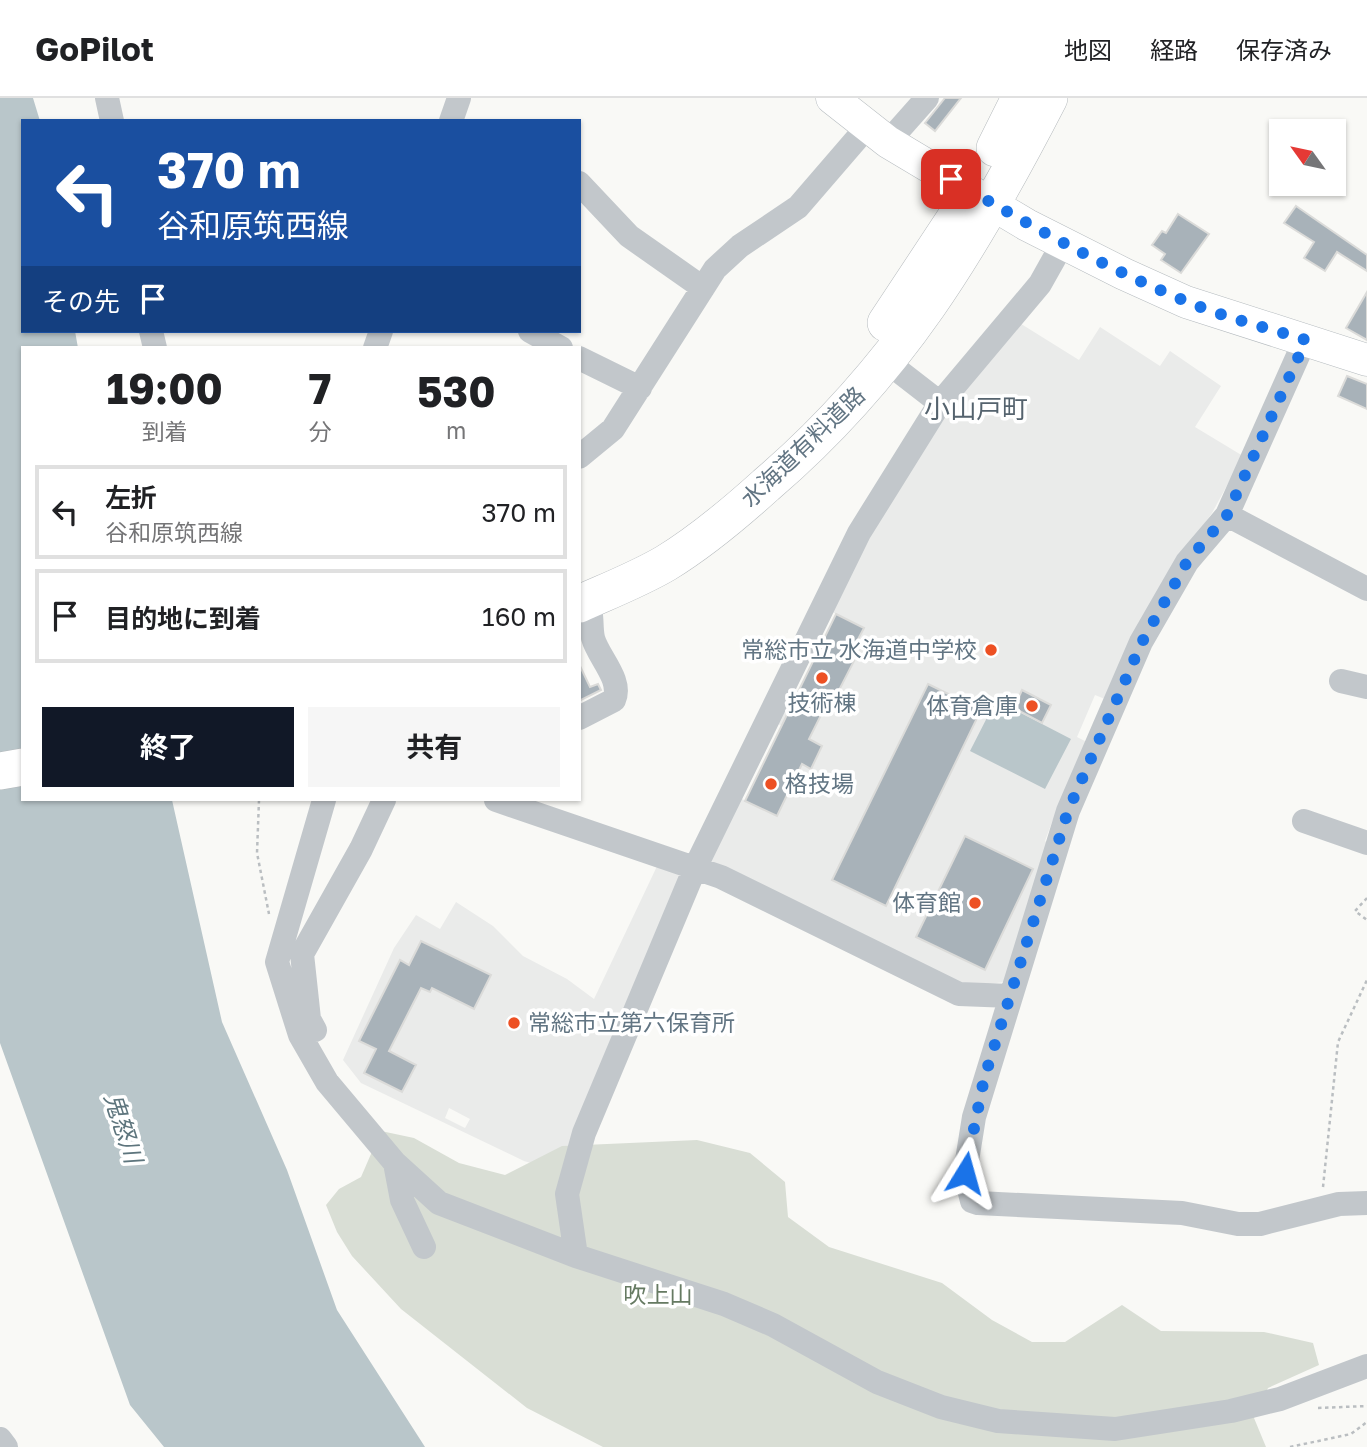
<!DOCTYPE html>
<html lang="ja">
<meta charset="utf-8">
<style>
:root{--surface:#fff;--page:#f6f6f6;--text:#202124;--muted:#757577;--line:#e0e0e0;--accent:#111827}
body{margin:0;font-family:"Golos Text","Noto Sans JP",sans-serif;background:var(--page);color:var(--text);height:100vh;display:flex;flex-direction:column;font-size:26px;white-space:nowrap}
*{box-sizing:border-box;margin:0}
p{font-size:23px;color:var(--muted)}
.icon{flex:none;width:38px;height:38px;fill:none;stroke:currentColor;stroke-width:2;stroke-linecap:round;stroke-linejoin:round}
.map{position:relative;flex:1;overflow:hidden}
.panel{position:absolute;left:21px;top:248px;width:560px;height:455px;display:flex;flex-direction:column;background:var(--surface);border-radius:0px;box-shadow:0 2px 5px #0004}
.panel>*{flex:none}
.hud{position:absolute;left:21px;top:21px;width:560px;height:214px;border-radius:0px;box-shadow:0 2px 5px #0004;background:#1a4fa0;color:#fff;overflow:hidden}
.needle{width:46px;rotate:303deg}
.fabs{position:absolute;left:1269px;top:21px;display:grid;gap:14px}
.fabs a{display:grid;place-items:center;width:77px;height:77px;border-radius:0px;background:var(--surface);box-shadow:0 2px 5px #0004;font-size:35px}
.pin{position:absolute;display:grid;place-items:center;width:60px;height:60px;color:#fff;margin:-30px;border-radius:14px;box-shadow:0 4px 10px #0006}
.me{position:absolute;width:77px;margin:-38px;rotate:8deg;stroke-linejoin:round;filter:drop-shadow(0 0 5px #0008)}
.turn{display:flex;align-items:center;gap:24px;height:147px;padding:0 21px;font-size:32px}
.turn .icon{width:91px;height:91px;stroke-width:2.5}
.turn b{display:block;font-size:49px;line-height:60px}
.then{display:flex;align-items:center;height:66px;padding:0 21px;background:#0003;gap:14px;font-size:26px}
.eta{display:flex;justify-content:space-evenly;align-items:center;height:119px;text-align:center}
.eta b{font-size:42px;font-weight:700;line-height:49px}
.cta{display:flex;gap:14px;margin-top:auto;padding:14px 21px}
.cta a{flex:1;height:80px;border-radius:0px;background:var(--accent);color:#fff;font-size:28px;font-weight:700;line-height:80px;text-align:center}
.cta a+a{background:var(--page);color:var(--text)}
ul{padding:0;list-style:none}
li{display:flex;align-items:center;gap:21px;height:94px;margin:0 14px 10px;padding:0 7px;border:4px solid var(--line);border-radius:0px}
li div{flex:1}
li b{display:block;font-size:26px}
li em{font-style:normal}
header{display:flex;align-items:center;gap:42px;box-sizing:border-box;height:98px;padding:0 35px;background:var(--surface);border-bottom:2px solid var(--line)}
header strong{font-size:33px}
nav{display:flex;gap:38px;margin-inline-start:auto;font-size:24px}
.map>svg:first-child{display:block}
</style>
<header>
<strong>GoPilot</strong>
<nav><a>地図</a><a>経路</a><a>保存済み</a></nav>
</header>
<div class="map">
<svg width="1367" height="1349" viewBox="0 0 1367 1349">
<rect width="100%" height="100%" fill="#f9f9f6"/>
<path fill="#eaebea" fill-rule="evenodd" d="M 1015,222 L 1079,262 L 1100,229 L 1160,268 L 1170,253 L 1221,288 L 1195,329 L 1243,358 L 1212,415 L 1179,461 L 1052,724 L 1045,743 L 1051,748 L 1005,884 L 962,889 L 712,767 L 709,758 L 827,511 L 945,311 ZM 832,514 L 864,530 L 848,560 L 854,564 L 836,599 L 831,597 L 816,627 L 783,611 ZM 928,586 L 981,612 L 885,808 L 833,782 ZM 1023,593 L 1042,624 L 1014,610 ZM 1095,597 L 1105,601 L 1087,644 L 1077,639 ZM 778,626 L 822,648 L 811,671 L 802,666 L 777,718 L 742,701 Z
M 659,764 L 689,773 L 566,1075 L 524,1063 L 361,985 L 343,962 L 394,850 L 416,817 L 440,831 L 456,804 L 493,828 L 523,858 L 567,881 L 594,901 ZM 421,843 L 444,855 L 450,873 L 457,860 L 491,877 L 474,911 L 434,886 L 430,894 L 421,890 L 389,953 L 416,967 L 402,994 L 364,975 L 376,951 L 359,943 L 401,863 L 409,867 ZM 449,1010 L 470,1021 L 465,1030 L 445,1020 Z"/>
<path fill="#d9ded5" d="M 381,1033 L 414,1040 L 459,1065 L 505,1077 L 562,1048 L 697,1042 L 750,1055 L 785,1084 L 788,1119 L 829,1149 L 942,1185 L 992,1222 L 1032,1244 L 1065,1244 L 1122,1207 L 1161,1233 L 1264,1234 L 1313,1245 L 1319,1267 L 1268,1290 L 1254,1320 L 1266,1349 L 603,1349 L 527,1310 L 401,1211 L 352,1158 L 337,1134 L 326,1107 L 339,1091 L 361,1079 Z"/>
<path fill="#b9c6ca" d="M 0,0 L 33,0 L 40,23 L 23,23 L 23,233 L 75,233 L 78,250 L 23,250 L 23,702 L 172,702 L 222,924 L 287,1072 L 337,1212 L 425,1349 L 164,1349 L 130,1307 L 0,945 Z
M 996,602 L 1071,641 L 1045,691 L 970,653 Z"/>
<path fill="#a8b2b9" stroke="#dbdbd9" stroke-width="2" d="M 945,0 L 961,0 L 935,33 L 925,25 Z
M 1296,108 L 1367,157 L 1367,173 L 1337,154 L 1325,173 L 1304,160 L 1314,144 L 1284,125 Z
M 1178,116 L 1209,136 L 1181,175 L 1161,162 L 1165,156 L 1152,147 L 1162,133 L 1166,135 Z
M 1367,194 L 1367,242 L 1346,230 Z
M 1347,278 L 1367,286 L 1367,311 L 1338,298 Z
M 836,516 L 864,530 L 848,560 L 854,563 L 835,600 L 831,597 L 809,641 L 822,648 L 811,671 L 802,666 L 777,718 L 745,703 Z
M 579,566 L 590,589 L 598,586 L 601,592 L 579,603 Z
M 928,586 L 981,612 L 886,808 L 832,782 Z
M 1022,592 L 1051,607 L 1042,625 L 1014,610 Z
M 965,738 L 1033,771 L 985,872 L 916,839 Z
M 421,843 L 491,877 L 474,911 L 432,890 L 430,894 L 421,890 L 389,953 L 416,967 L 402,994 L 364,975 L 376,951 L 359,943 L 400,862 L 409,867 Z"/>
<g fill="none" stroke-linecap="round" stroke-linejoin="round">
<defs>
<path id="major" d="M 832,0 L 888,44 L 1027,127 L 1124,176 L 1186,204 L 1367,262"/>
<path id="highway" d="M 995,50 L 1020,0
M 886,225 L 962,110
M 579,506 C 608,493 639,481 666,465 C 702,443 735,415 766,387 C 897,275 971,151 1049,0
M 0,673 L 23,669"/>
</defs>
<use href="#major" stroke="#b5bbbf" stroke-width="33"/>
<use href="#highway" stroke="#b5babd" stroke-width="38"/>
<path stroke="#babec1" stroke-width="2.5" stroke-dasharray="3.5 3.5" stroke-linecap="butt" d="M 259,702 L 257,755 L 269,816
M 1367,800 L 1355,813 L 1367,822
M 1323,1089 L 1338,944 L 1367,882
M 1318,1310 L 1367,1308
M 1290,1349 L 1351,1336 L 1367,1324"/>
<path stroke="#c2c7cb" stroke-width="24" d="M 107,0 L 112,23
M 451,23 L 459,0
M 888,44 L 927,0
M 579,85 L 629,138 L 703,190
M 151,233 L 155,250
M 530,233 L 561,250
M 1305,242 L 1227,417 L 1187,464 L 1141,544 L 1068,713 L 974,1019 L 965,1075 L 972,1103 L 978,1105 L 1182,1115 L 1238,1126 L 1260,1126 L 1339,1106 L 1367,1105
M 375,250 L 381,233
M 579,260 L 640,290
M 900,274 L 940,305
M 579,359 L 613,331 L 715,171 L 740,148 L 798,109 L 867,29
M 1227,417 L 1367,491
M 1341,583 L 1367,589
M 579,620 L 614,602 C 623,582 598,559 593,540 C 590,526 594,516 586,503
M 324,702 L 277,864 L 300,937 L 327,984 L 395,1065 L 439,1105 L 576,1158 L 724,1206 L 773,1227 L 877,1284 L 941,1309 L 998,1323 L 1115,1331 L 1231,1313 L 1280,1301 L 1367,1268
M 496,702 L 721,779 L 959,896 L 1011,898
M 1304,723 L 1367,745
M 315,932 L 309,921 L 302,856 L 361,751 L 384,702
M 395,1065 L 402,1102 L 424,1149
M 576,1158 L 567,1096 L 584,1035 L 695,770 L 859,435 L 940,305 L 1040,186 L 1063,145
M 0,1341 L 6,1349"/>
<use href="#major" stroke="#fff" stroke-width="32"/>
<use href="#highway" stroke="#fff" stroke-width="37"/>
</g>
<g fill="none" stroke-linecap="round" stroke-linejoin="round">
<path stroke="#1a73e8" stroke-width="12" stroke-dasharray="0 21.6" d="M 951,81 C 1027,126 1102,168 1183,202 C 1222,219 1265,229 1306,242 L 1227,417 L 1187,464 L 1142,544 L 1068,713 L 984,981 L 965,1075"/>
</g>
<g fill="#ed5023" stroke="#fff" stroke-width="2.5">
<circle cx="991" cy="552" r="7"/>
<circle cx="822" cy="580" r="7"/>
<circle cx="1032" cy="608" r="7"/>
<circle cx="771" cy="686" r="7"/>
<circle cx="975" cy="805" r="7"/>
<circle cx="514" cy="925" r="7"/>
</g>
<g text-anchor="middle" stroke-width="7" stroke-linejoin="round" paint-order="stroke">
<g font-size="23" fill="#627583" stroke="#fff">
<text transform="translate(803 349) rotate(-44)" y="8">水海道有料道路</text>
</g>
<g font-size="23" fill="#627583" stroke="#fff" text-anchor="end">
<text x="977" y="560">常総市立 水海道中学校</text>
<text x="822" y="613" text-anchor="middle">技術棟</text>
<text x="1018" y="616">体育倉庫</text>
<text x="785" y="694" text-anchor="start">格技場</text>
<text x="961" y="813">体育館</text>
<text x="528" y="933" text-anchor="start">常総市立第六保育所</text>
</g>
<g font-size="23" fill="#667a62" stroke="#fff">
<text x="658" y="1205">吹上山</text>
</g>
<g font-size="24" font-style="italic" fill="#5e757d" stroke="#fff">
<text transform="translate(123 1030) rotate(72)" y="8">鬼怒川</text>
</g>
<g font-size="26" fill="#55636e" stroke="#fff">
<text x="976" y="320">小山戸町</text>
</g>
</g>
</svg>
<div class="fabs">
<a><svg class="needle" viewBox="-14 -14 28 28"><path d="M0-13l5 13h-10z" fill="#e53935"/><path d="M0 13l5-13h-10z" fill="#757577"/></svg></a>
</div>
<div class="pin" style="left:951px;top:81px;background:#d93025"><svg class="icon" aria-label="arrive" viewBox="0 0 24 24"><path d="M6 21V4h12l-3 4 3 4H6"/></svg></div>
<svg class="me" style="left:965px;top:1075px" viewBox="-20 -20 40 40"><path d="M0-17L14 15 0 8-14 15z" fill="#1a73e8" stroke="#fff" stroke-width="4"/></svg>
<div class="hud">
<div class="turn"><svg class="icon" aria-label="left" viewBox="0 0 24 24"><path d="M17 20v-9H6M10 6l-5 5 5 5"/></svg><div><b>370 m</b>谷和原筑西線</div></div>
<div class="then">その先<svg class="icon" aria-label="arrive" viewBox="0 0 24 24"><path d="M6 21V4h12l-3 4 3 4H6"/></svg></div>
</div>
<section class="panel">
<div class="eta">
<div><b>19:00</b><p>到着</p></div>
<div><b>7</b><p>分</p></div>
<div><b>530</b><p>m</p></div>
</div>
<ul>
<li><svg class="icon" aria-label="left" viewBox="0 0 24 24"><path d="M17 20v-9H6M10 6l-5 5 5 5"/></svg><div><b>左折</b><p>谷和原筑西線</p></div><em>370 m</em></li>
<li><svg class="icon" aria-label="arrive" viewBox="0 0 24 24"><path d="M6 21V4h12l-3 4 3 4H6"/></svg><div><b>目的地に到着</b></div><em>160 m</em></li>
</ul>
<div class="cta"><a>終了</a><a>共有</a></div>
</section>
</div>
